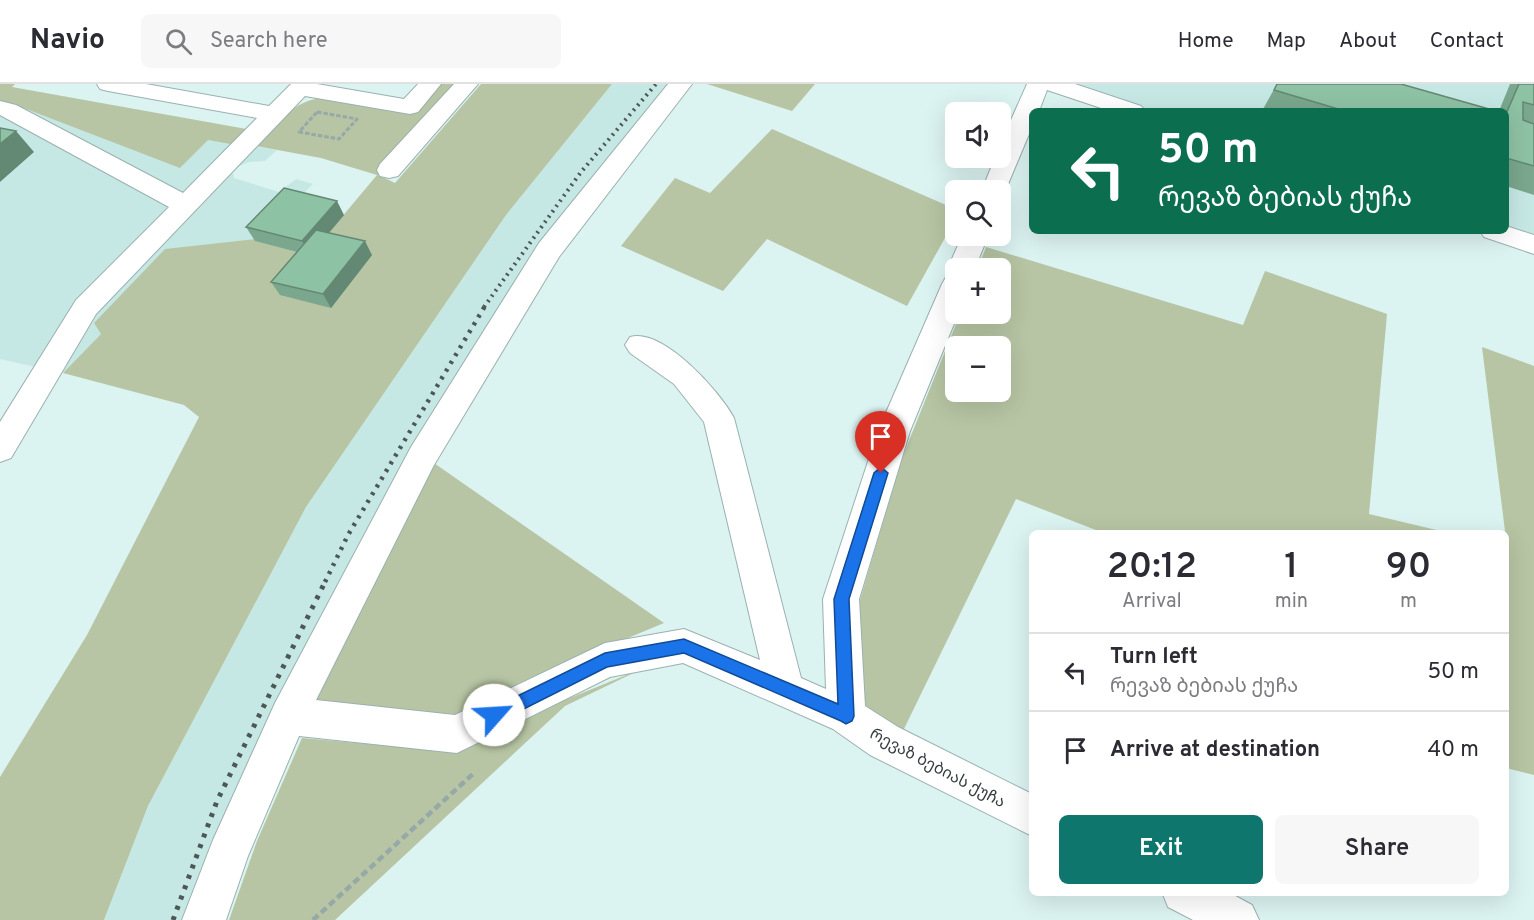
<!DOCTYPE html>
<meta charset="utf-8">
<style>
:root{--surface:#fff;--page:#f7f7f7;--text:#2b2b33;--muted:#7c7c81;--line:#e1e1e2;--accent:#0f766e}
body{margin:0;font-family:Overpass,"Noto Sans Georgian",sans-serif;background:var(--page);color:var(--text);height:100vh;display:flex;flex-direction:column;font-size:22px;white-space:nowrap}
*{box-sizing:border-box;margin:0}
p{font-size:20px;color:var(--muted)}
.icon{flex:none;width:33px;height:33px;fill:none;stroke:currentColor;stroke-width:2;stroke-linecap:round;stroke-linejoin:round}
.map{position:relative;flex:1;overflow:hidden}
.panel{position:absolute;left:1029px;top:446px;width:480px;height:366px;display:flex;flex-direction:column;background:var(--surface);border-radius:9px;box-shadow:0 6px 24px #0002}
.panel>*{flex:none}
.top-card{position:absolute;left:1029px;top:24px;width:480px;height:126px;border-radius:9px;box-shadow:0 6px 24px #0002;background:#0b6e4f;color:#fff;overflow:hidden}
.fabs{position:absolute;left:945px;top:18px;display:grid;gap:12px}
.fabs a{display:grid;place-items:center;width:66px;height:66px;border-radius:9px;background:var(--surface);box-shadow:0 6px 24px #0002;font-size:30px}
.pin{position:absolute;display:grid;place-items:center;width:51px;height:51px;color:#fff;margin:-62px -26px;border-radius:50% 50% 50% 0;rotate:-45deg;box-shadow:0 0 6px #0007}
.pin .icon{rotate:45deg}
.me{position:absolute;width:66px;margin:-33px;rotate:64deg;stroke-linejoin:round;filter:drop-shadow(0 0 4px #0008)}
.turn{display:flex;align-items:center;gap:21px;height:126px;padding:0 30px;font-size:27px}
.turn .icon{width:78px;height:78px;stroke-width:2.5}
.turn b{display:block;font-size:42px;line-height:51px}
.eta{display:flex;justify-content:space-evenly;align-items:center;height:102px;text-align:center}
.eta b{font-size:36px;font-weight:600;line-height:42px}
.button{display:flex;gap:12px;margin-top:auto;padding:12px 30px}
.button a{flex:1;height:69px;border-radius:9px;background:var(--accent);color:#fff;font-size:24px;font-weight:600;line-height:69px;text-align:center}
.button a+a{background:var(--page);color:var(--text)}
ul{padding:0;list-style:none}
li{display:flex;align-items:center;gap:18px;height:78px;padding:0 30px;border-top:2px solid var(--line)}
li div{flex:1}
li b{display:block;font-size:22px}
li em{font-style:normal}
header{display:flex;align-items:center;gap:36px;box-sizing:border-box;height:84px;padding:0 30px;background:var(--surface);border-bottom:2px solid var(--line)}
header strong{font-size:28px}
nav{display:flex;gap:33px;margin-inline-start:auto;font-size:21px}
.search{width:420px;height:54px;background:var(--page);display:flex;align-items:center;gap:15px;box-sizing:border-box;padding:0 21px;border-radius:9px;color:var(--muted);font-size:22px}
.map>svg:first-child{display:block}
</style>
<header>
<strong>Navio</strong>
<div class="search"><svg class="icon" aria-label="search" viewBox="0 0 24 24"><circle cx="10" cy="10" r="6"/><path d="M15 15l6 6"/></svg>Search here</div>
<nav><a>Home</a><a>Map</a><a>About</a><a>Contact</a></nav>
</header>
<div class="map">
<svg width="1534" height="836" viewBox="0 0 1534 836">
<rect width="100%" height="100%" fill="#dbf3f1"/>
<path fill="#c6e8e5" d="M 612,0 L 668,0 L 538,163 L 188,836 L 104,836 L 148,722 L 306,423 L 506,131 Z
M 1076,0 L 1534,0 L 1534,153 L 1506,144 L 1506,27 L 1151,27 L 1075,2 Z
M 0,18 L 209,56 L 277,66 L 265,77 L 249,78 L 239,82 L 233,88 L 234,94 L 279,108 L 296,95 L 313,100 L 257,155 L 101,250 L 63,289 L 0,275 L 0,98 L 33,68 L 0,62 Z"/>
<path fill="#b7c5a4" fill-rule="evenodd" d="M 0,0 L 15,0 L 12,3 L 252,46 L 236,61 L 208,56 L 180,84 L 21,23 L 0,18 Z
M 439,0 L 457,0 L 378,91 L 395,99 L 481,0 L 612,0 L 506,131 L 306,423 L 148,722 L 104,836 L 0,836 L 0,693 L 87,551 L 199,333 L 184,321 L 63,289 L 101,250 L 94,239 L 165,165 L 257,155 L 256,157 L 310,171 L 377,91 L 321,74 L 256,62 C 276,42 294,14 325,14 L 413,30 Z
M 707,0 L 815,0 L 792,27 Z
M 772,45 L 955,125 L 955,136 L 907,222 L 767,155 L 723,207 L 621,162 L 675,94 L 710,109 Z
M 986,163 L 1243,241 L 1265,187 L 1387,230 L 1369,430 L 1445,448 L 1101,448 L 1016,415 L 902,649 L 866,628 L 857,526 L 902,374 L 960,230 L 1000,230 L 1000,184 L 978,184 ZM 956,262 L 1000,262 L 1000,308 L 956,308 Z
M 1482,263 L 1534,282 L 1534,691 L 1506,684 L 1507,463 Z
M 431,377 L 664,539 L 587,571 L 472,631 L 322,623 L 313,609 Z
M 646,583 L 565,622 L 335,836 L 229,836 L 257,757 L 302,654 L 456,668 L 543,625 Z"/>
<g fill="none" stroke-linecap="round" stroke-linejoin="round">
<defs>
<path id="minor" d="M 97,0 L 146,0 L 269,22 L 291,0 L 317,0 L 404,15 L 418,0 L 441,0 L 418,28 L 410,30 L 305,12 L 96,230 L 11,374 L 0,378 L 0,338 L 76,216 L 169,123 L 0,31 L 0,17 L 16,21 L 183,109 L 257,34 L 108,7 L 100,5 Z
M 454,0 L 478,0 L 398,92 L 389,94 L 380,92 L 377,86 L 380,80 Z
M 668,0 L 692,0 L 559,173 L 434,381 L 316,616 L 455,631 L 605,559 L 684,545 L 760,576 L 704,338 L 674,300 L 630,269 L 625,261 L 630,253 C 662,243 720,307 734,334 L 801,594 L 826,605 L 823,515 L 878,347 L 942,200 L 946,193 L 953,191 L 948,184 L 962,152 L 988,152 L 975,184 L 956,184 L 956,230 L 958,230 L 910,347 L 859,515 L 865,622 L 898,643 L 1032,710 L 1032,752 L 870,671 L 833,645 L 683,579 L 610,593 L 457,669 L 299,652 L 248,772 L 226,836 L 182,836 L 213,756 L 275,619 L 411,363 L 539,159 Z
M 1027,0 L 1075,0 L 1141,22 L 1145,27 L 1110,27 L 1047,6 L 1039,27 L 1032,27 L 1032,43 L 1003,112 L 1000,113 L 1000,106 L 982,106 L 995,74 L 1000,74 L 1000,61 Z
M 1506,142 L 1534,151 L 1534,170 L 1484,153 L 1480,147 L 1506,147 Z
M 1162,808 L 1228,808 L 1252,821 L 1259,836 L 1193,836 L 1168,823 Z"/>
</defs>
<use href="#minor" stroke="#9ab1af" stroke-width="2"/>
<path stroke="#96a8a7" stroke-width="3" stroke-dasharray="4.5 2" stroke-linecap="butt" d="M 317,28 L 357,35 L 339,55 L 299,48 Z"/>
<path stroke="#96a8a7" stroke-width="4.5" stroke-dasharray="7 4" stroke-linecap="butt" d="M 313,836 L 474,689"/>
<use href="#minor" fill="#fff" fill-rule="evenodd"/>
<path stroke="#4c5757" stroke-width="4" stroke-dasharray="2 4.5" stroke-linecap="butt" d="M 484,223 L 581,88 L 656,0"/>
<path stroke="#4c5757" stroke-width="4.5" stroke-dasharray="3 6" stroke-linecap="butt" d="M 325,498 L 348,451 L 485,222"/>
<path stroke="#4c5757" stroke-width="5" stroke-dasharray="4 7" stroke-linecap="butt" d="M 173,836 L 217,717 L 326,496"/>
</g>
<path fill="#7aa78d" d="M 1277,0 L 1496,27 L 1262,27 Z
M 1510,0 L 1534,0 L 1534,111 L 1506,102 L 1506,27 L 1499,27 Z
M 344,131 L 329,149 L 372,171 L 331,224 L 280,211 L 271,198 L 297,168 L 255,157 L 246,143 Z"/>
<path fill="#638873" d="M 16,47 L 34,68 L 0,98 L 0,60 Z
M 337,117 L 344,131 L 310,171 L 302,157 Z
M 365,157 L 372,171 L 331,224 L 323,210 Z"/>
<path fill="#8ec2a4" stroke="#638873" stroke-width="1.5" d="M 1277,0 L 1401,0 L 1496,27 L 1345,27 L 1274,6 Z
M 1519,0 L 1534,0 L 1534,21 L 1523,18 L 1523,36 L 1534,40 L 1534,82 L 1506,74 L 1506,30 Z
M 0,44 L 16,47 L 0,60 Z
M 284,104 L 337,117 L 302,157 L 246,143 Z
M 316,146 L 365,157 L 323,210 L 271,198 Z"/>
<path fill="#1a73e8" stroke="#114b97" stroke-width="1.5" d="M 881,383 L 888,389 L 849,515 L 854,632 L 852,637 L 846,640 L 841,637 L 684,569 L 607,583 L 500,637 L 494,639 L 489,637 L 487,631 L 489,626 L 605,569 L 684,555 L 838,620 L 834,515 L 874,389 Z"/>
<g text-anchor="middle" stroke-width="4.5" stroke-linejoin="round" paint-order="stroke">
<g font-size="16" fill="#353e3e" stroke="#fff">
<text transform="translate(938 683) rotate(28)" y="6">რევაზ ბებიას ქუჩა</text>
</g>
</g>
</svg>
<div class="fabs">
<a><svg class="icon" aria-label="sound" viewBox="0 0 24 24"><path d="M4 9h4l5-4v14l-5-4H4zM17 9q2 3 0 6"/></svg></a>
<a><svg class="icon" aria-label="search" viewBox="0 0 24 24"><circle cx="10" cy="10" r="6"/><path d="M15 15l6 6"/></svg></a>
<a>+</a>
<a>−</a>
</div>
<div class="pin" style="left:881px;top:389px;background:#d93025"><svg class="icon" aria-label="arrive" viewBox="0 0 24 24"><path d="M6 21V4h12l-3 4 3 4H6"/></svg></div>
<svg class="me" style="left:494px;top:631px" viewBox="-20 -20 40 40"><circle r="19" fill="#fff"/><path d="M0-13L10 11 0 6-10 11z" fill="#1a73e8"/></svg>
<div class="top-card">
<div class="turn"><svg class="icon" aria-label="left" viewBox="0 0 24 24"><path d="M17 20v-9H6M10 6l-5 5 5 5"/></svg><div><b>50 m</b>რევაზ ბებიას ქუჩა</div></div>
</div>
<section class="panel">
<div class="eta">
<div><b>20:12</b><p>Arrival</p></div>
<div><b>1</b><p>min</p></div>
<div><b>90</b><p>m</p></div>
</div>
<ul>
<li><svg class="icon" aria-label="left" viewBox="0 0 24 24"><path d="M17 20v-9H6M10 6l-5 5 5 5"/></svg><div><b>Turn left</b><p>რევაზ ბებიას ქუჩა</p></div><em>50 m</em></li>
<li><svg class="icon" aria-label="arrive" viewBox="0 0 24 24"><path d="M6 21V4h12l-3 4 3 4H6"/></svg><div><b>Arrive at destination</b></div><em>40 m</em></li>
</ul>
<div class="button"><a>Exit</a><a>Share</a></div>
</section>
</div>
